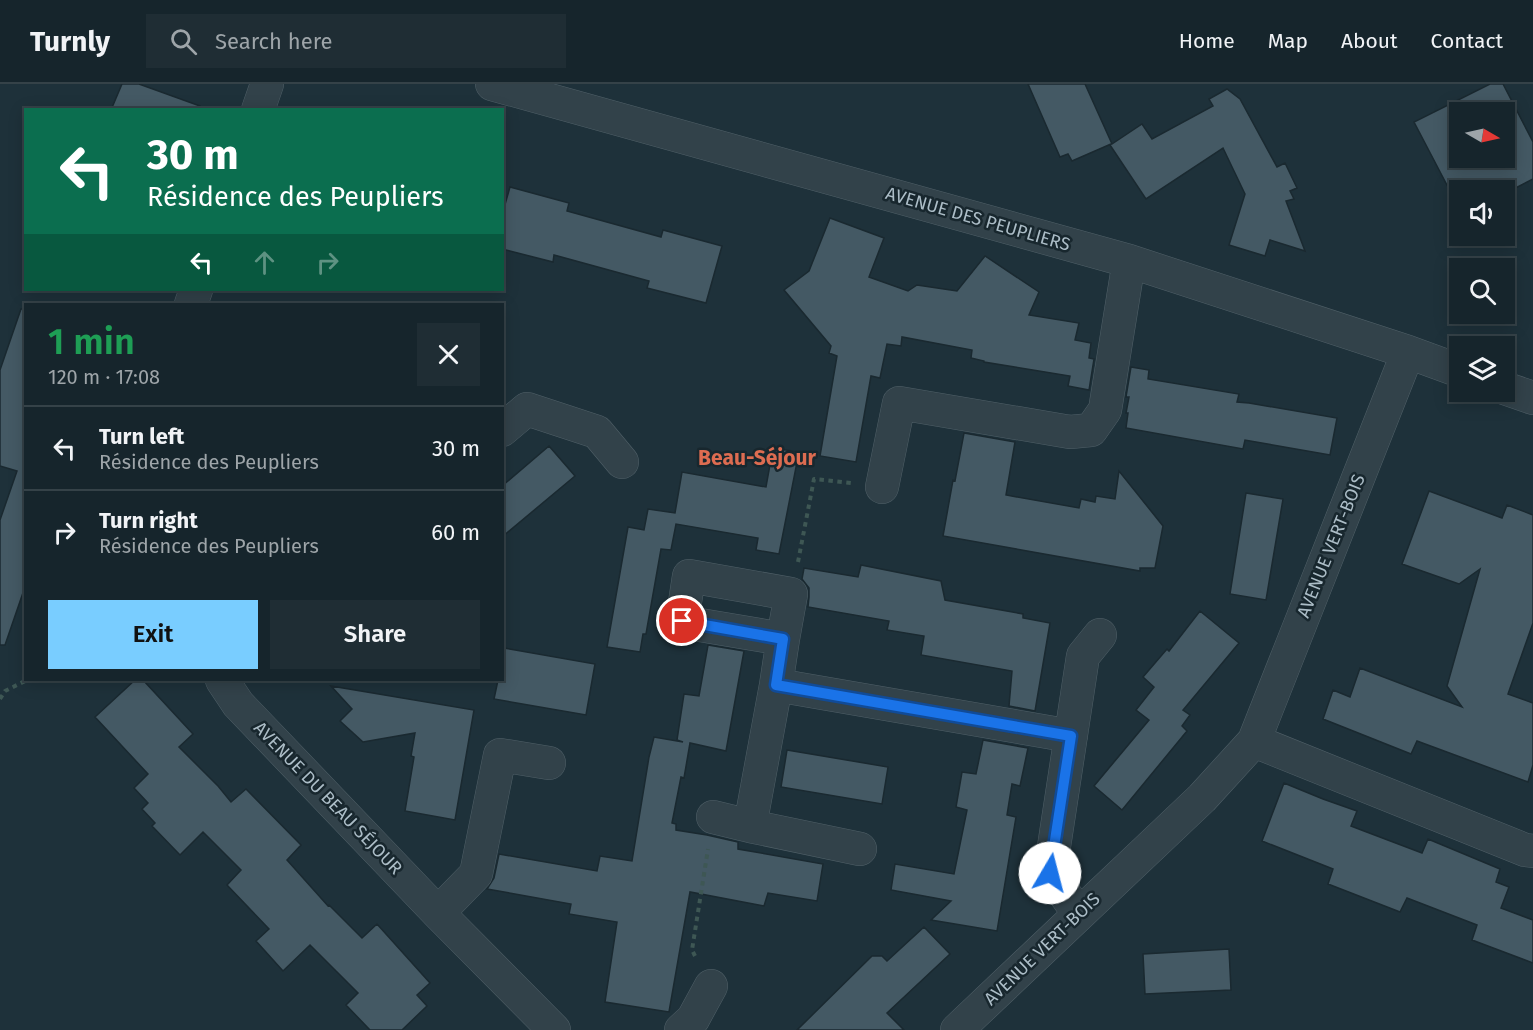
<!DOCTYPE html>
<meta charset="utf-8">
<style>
:root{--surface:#16252c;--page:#1f2d34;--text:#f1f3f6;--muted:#9ea5a9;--line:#354248;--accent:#79cdff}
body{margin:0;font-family:"Fira Sans",sans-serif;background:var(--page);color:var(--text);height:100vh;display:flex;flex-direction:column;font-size:22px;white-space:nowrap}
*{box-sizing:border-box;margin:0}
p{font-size:20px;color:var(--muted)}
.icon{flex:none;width:33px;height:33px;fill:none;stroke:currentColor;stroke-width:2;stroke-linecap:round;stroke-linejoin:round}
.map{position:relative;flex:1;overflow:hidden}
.panel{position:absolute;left:24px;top:219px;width:480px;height:378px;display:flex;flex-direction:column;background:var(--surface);border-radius:0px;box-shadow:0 3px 15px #0003,0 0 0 2px var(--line)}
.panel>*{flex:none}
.banner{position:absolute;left:24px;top:24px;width:480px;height:183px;border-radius:0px;box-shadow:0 3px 15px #0003,0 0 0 2px var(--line);background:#0b6e4f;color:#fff;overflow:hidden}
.needle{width:39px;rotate:99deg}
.tools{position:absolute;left:1449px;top:18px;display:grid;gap:12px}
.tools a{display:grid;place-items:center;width:66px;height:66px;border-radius:0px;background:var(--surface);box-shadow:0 3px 15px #0003,0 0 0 2px var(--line);font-size:30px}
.pin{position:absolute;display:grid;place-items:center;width:51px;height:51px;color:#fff;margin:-26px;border:3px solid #fff;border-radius:50%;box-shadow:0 2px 6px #0007}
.me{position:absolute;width:66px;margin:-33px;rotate:8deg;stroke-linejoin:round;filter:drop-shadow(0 0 4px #0008)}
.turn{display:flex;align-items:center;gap:21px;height:126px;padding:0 24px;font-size:27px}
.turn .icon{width:78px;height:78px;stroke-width:2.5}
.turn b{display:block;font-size:42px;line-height:51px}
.lanes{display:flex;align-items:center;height:57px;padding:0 24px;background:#0003;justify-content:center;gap:30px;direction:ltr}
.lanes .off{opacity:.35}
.round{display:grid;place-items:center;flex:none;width:63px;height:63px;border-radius:0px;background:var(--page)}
.overview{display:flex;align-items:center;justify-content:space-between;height:102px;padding:0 24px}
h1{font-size:36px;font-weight:600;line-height:45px;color:#1e9e55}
.button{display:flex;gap:12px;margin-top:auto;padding:12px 24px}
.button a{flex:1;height:69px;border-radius:0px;background:var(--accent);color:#111;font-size:24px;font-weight:600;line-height:69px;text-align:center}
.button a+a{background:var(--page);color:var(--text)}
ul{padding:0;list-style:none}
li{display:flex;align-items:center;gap:18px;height:84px;padding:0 24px;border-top:2px solid var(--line)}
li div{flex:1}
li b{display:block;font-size:22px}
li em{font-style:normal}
header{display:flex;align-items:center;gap:36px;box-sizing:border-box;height:84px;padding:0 30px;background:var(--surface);border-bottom:2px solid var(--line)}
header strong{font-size:28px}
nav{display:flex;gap:33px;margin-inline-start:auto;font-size:21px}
.search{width:420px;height:54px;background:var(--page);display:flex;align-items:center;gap:15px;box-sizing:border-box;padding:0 21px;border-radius:0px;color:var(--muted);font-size:22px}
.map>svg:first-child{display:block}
</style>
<header>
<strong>Turnly</strong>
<div class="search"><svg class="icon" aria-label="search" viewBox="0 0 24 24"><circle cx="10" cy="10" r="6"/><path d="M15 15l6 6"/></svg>Search here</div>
<nav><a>Home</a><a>Map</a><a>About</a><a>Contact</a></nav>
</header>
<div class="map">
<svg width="1533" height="946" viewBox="0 0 1533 946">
<rect width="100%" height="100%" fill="#1e313a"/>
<path fill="#445964" stroke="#1a2930" stroke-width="1.5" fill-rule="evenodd" d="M 122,0 L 139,0 L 200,22 L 199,26 L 111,26 Z
M 1028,0 L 1085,0 L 1112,60 L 1142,40 L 1152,55 L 1213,22 L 1209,15 L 1227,5 L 1240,15 L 1277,83 L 1285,79 L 1297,104 L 1290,107 L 1294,115 L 1286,117 L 1305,167 L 1270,156 L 1265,172 L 1229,161 L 1245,110 L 1223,64 L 1146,115 L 1110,61 L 1111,60 L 1072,77 L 1068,70 L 1060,73 Z
M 1490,0 L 1503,0 L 1533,58 L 1533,95 L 1504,110 L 1504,106 L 1460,106 L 1460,126 L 1414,38 ZM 1460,28 L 1504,28 L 1504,74 L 1460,74 Z
M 510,103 L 569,119 L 567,127 L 661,153 L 663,146 L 722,162 L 706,219 L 647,204 L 649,197 L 554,171 L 553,178 L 502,165 L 502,131 Z
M 830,134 L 884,154 L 869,193 L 908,207 L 917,201 L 957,207 L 985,172 L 1039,208 L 1029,231 L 1079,239 L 1075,256 L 1091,259 L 1089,274 L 1094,275 L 1089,306 L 1068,302 L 1070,292 L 984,278 L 984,277 L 971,274 L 972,266 L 902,253 L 901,262 L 887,260 L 880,294 L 871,292 L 856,378 L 820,372 L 837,272 L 829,269 L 831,262 L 784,206 L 809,187 Z
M 21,225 L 26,225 L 26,500 L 5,561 L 0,561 L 0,436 L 17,387 L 0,382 L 0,286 Z
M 1131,283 L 1149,286 L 1148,295 L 1239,310 L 1237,318 L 1249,319 L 1337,334 L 1330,371 L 1245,356 L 1243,365 L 1126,344 L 1128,329 L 1126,329 L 1129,313 L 1126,313 Z
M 964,349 L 1015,358 L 1006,411 L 1079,424 L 1081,415 L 1095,418 L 1096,412 L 1115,415 L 1119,387 L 1163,442 L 1155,484 L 1140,484 L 1140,487 L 943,452 L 953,396 L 955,397 Z
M 549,362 L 575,392 L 502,453 L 502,402 Z
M 773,364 L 799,368 L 779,470 L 756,466 L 758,454 L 676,440 L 671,466 L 661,465 L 646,550 L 643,550 L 640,568 L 607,563 L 628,443 L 644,446 L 648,425 L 675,429 L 682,388 L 766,403 Z
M 1429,407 L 1502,434 L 1507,421 L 1533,431 L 1533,539 L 1508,610 L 1533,619 L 1533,681 L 1528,698 L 1417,657 L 1411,670 L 1323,635 L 1333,606 L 1350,613 L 1360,584 L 1462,623 L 1447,602 L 1480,485 L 1459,500 L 1402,480 Z
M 1246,409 L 1283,415 L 1266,516 L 1230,510 Z
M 861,481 L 941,497 L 945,516 L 1023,530 L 1023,534 L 1050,539 L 1035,627 L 1009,622 L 1012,587 L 921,571 L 924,552 L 887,546 L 889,537 L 808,523 L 809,513 L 809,504 L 802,495 L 804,484 L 858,493 Z
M 1200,527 L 1239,559 L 1183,626 L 1190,631 L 1182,642 L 1187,647 L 1122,726 L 1094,702 L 1149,636 L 1136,626 L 1154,603 L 1143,593 L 1167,565 L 1169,567 Z
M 708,561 L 744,567 L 726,667 L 690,659 L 684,694 L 681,693 L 672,739 L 676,740 L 676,746 L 707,751 L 738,758 L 738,765 L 823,780 L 817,817 L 768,809 L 764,822 L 690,808 L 669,928 L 605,918 L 617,838 L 569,830 L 571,820 L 487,805 L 494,794 L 499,770 L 597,787 L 600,772 L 632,777 L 649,673 L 654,653 L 683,658 L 677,656 L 684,610 L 699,612 Z
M 504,564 L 595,580 L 586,631 L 494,615 L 498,596 L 502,596 L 502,572 Z
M 135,596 L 143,596 L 193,650 L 179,663 L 218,702 L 231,718 L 246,705 L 301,761 L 287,776 L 328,822 L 329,821 L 362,854 L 377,840 L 430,899 L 417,911 L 427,922 L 402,946 L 370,946 L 346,921 L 358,909 L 310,861 L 283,887 L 256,857 L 269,845 L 227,801 L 241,786 L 203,748 L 180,771 L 152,742 L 155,739 L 142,725 L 148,719 L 134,704 L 148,690 L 95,633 Z
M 331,602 L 474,626 L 455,736 L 405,727 L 414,673 L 411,672 L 415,649 L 363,658 L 340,637 L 352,625 Z
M 983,656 L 1028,664 L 1020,702 L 1012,700 L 1007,731 L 1016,733 L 997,847 L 931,836 L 951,817 L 891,806 L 895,780 L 954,790 L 967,726 L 956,723 L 962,688 L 976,690 Z
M 787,666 L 888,683 L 882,720 L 781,703 Z
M 1284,699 L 1323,715 L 1357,727 L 1351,742 L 1364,747 L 1422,769 L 1428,755 L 1500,785 L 1496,798 L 1509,803 L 1501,824 L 1533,836 L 1533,879 L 1472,856 L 1477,841 L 1407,814 L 1400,828 L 1328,800 L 1333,785 L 1262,757 Z
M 924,843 L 950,870 L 887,929 L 904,946 L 797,946 L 872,872 L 882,872 L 887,877 Z
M 1229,865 L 1231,906 L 1145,910 L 1143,870 Z"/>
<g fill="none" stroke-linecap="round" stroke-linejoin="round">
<defs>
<path id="minor" d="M 492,0 L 1129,177 L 1408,268 L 1460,287
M 258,26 L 267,0
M 191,220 L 196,206
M 1504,304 L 1533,314
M 502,346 L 527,325 L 597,348 L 622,378
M 882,403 L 899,319 L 1070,348 L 1091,346 L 1105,326 L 1129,177
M 222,596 L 238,620 L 438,829 L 554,946
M 776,601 L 1071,652
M 1254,657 L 1525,766 L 1533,767
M 713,733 L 750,742 L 860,765
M 750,742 L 776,601 L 783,555 L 682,538 L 689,492 L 791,510 L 783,555
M 438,829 L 476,790 L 500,671 L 549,679
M 1079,830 L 1050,789 L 1083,572 L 1100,551
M 681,946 L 693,935 L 711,902
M 957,946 L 1202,714 L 1254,657 L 1408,268"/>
</defs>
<use href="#minor" stroke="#506068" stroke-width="34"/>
<path stroke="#3e5754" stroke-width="4" stroke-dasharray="4.5 4.5" stroke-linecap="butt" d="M 798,478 L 814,395 L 851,399
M 0,615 L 5,607 L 27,596
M 695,872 L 692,866 L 708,765"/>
<use href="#minor" stroke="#32424a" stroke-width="33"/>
</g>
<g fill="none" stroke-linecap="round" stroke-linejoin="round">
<defs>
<path id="route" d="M 682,537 L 783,555 L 776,601 L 1071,652 L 1050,789"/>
</defs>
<use href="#route" stroke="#114b97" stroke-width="15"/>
<use href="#route" stroke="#1a73e8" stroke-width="10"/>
</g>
<g text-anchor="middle" stroke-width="5" stroke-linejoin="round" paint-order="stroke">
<g font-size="18" fill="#acbdc7" stroke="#18272e">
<text transform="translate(978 135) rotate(16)" y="6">AVENUE DES PEUPLIERS</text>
<text transform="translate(1331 462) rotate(-68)" y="6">AVENUE VERT-BOIS</text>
<text transform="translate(328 714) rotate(46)" y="6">AVENUE DU BEAU SÉJOUR</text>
<text transform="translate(1042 865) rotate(-44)" y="6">AVENUE VERT-BOIS</text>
</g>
<g font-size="21" font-weight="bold" fill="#dd6c51" stroke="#18272e">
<text x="757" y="381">Beau-Séjour</text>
</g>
</g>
</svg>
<div class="tools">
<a><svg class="needle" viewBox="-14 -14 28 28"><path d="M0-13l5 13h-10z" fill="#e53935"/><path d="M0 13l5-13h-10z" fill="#9ea5a9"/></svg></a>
<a><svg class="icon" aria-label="sound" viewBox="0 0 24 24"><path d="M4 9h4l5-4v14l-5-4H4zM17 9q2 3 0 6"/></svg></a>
<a><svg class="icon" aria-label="search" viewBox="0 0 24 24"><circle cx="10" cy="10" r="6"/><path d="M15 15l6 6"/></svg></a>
<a><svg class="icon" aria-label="layers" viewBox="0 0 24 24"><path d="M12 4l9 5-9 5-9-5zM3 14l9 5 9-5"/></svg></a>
</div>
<div class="pin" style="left:682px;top:537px;background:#d93025"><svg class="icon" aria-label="arrive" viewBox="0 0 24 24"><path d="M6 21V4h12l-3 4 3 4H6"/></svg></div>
<svg class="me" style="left:1050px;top:789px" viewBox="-20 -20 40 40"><circle r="19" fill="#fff"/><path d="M0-13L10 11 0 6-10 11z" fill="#1a73e8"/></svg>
<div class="banner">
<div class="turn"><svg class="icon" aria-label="left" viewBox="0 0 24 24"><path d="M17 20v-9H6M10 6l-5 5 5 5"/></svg><div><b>30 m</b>Résidence des Peupliers</div></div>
<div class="lanes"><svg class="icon" aria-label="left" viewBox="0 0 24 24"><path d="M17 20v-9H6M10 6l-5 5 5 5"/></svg><svg class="icon off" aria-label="ahead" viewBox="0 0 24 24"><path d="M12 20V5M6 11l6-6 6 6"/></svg><svg class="icon off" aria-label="right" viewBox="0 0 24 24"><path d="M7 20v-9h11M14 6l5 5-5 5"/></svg></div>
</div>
<section class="panel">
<div class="overview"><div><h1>1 min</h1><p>120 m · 17:08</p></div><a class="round"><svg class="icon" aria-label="close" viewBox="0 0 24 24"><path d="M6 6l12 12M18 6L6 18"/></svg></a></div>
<ul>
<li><svg class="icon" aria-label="left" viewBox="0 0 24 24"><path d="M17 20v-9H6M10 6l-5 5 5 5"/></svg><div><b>Turn left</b><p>Résidence des Peupliers</p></div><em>30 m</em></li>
<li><svg class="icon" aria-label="right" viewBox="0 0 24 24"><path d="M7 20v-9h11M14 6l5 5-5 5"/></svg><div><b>Turn right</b><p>Résidence des Peupliers</p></div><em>60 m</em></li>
</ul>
<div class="button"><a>Exit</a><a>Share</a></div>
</section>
</div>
